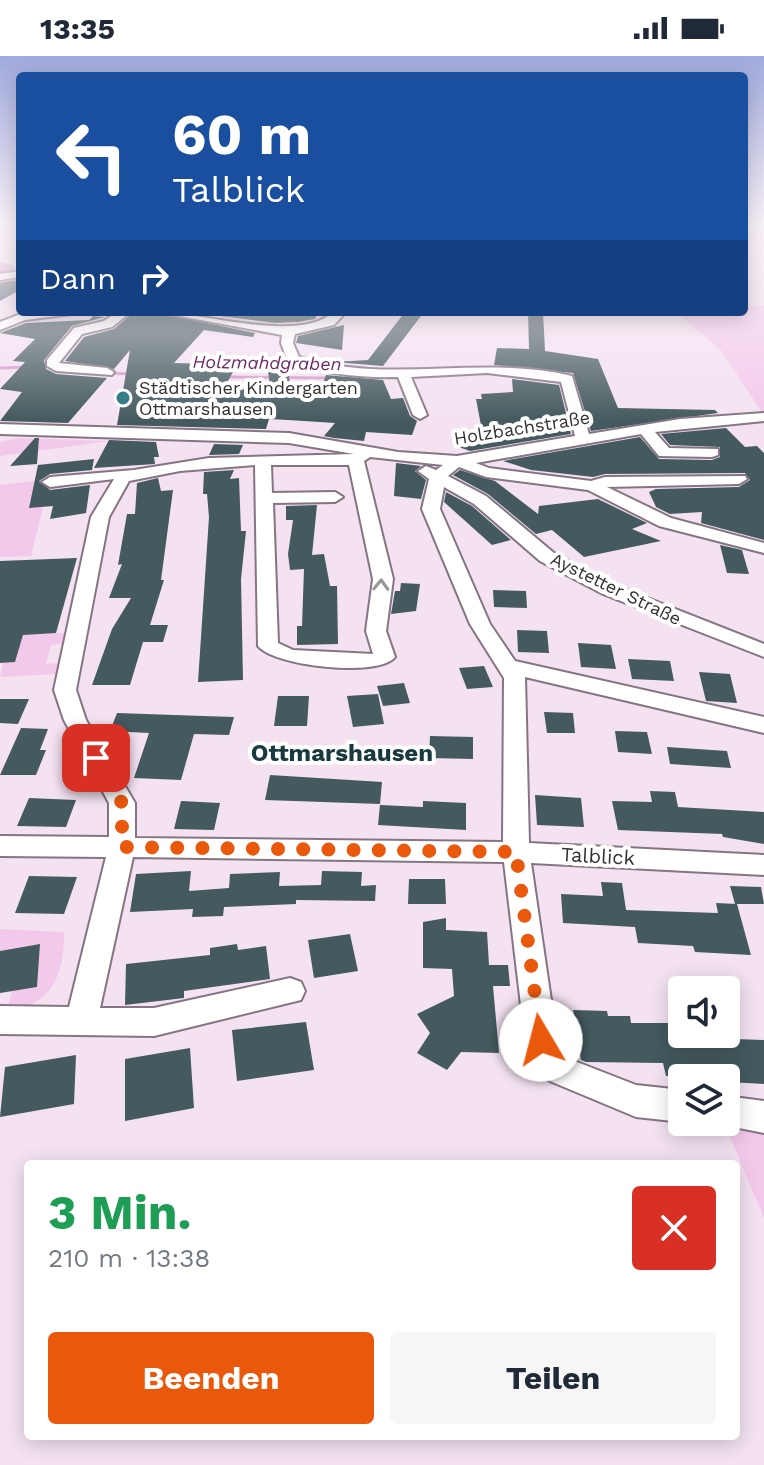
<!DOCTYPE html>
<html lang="de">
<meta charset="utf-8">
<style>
:root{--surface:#fff;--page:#f6f6f7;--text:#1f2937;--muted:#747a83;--accent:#ea580c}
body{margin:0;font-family:"Work Sans",sans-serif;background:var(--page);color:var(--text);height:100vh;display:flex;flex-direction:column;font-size:30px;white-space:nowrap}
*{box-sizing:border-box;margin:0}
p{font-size:26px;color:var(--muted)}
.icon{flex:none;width:44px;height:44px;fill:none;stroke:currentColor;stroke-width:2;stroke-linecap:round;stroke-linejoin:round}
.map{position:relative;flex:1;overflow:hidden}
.panel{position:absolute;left:24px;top:1104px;width:716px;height:280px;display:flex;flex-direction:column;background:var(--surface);border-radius:8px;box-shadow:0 4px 20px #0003}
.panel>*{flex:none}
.guide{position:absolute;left:16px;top:16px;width:732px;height:244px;border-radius:8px;box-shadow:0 4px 20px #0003;background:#1a4fa0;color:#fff;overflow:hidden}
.controls{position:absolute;left:668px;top:920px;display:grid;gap:16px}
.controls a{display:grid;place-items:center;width:72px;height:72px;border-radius:8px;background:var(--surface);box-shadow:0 4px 20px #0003;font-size:40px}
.pin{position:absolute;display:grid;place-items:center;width:68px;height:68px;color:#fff;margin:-34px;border-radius:16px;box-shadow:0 4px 12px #0006}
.me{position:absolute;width:88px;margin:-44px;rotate:352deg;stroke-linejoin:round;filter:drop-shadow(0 0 6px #0008)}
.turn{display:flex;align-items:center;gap:28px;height:168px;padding:0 24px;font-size:36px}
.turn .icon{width:104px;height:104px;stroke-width:2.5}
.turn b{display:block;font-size:56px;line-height:68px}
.then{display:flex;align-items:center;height:76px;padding:0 24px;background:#0003;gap:16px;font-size:30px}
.round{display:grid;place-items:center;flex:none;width:84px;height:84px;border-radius:8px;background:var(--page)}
.overview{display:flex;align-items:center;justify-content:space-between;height:136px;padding:0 24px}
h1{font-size:48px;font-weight:700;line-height:60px;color:#1e9e55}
.action{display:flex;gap:16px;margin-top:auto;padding:16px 24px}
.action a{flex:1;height:92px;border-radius:8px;background:var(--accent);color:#fff;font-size:32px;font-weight:700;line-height:92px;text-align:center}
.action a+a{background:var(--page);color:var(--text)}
.status{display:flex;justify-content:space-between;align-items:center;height:56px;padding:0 40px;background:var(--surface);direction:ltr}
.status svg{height:22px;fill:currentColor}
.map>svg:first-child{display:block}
</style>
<div class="status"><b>13:35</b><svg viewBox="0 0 49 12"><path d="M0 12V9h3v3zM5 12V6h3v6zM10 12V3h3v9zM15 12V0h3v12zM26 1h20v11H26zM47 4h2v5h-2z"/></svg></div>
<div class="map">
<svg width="764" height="1409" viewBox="0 0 764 1409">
<rect width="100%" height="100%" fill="#f4e2f1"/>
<path fill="#f3c9eb" d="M 764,249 L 764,358 L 763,358 L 720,293 L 675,256 L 744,256 L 744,250 Z
M 20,382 L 110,385 L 0,400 L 0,386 Z
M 50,423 L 31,500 L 0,501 L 0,429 Z
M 57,566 L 55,577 L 67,577 L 64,587 L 51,589 L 46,608 L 58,607 L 56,618 L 0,621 L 3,607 L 15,606 L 26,568 Z
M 0,873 L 64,876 C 64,919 53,949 7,955 L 12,935 L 37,931 L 40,889 L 0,895 Z
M 725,1069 L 764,1073 L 764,1162 Z"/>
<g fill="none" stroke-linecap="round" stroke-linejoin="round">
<path stroke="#d89bce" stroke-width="3" d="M 0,312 L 27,311
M 106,317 L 131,318
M 222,321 L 330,322
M 346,321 L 374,320"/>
<path fill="#d89bce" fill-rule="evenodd" d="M 0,206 L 13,209 L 20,221 L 0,235 Z"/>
</g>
<path fill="#445a5e" d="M 20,224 L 20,234 L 0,245 L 0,227 Z
M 134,256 L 154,256 L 255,277 L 253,281 L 204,274 L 174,307 L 237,309 L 224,332 L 271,335 L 267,310 L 287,311 L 292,337 L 319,338 L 326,319 L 383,324 L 391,343 L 403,342 L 410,360 L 417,365 L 412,379 L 366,376 L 364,385 L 334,382 L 324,380 L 335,367 L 288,364 L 269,363 L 266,373 L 117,369 L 130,294 L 114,313 L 65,305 L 84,281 L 114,273 Z
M 188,256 L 264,256 L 261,258 L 317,259 L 315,263 L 298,266 L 275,267 Z
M 405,256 L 424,256 L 383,310 L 333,306 L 368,304 Z
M 528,256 L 543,256 L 545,295 L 598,303 L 618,352 L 715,354 L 718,357 L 591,375 L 573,317 L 494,309 L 497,292 L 529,293 Z
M 93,260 L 105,261 L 72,270 L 44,304 L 46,313 L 56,318 L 107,322 L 68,367 L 0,365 L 22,336 L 0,333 L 25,306 L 13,305 L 35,283 L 0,277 L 26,267 L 89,264 Z
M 344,269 L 342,294 L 296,287 L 298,280 Z
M 512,323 L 559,329 L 571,378 L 470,395 L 453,389 L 484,385 L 476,343 L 482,343 L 481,338 L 513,336 Z
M 726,372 L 745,391 L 757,390 L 764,397 L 764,484 L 701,467 L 702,456 L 670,458 L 656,451 L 649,436 L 656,433 L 739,431 L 750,424 L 745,417 L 605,418 L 593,421 L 531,414 L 503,405 L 640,381 L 659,403 L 712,404 L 720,401 L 720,391 L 670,389 L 661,378 Z
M 35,382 L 39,382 L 37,408 L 10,410 Z
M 109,384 L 156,386 L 159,401 L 154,401 L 155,408 L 94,412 Z
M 214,388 L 243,389 L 239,398 L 209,399 Z
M 94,403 L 92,414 L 50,418 L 39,425 L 50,434 L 90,429 L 86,457 L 50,463 L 53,450 L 29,452 L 38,409 Z
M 396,407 L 421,410 L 415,415 L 426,424 L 421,443 L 394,440 Z
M 234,414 L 230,423 L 239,422 L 241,475 L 246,475 L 241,523 L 243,624 L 198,626 L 209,461 L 207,438 L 203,438 L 204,416 Z
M 460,414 L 495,425 L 538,458 L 539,450 L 598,443 L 647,467 L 632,473 L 661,485 L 584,501 L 552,474 L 536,478 L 488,438 L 453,419 Z
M 158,422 L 161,435 L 173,434 L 161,524 L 164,524 L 150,569 L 168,569 L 163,586 L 143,586 L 130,629 L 92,629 L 112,573 L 131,542 L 109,542 L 122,508 L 118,509 L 127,458 L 135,458 L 137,427 Z
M 446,436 L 472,450 L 511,484 L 492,489 L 444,446 Z
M 317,449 L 312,499 L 324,498 L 330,530 L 337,530 L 338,588 L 297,589 L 297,570 L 302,570 L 304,513 L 290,514 L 288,498 L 293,464 L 286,464 L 286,450 Z
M 720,489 L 742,494 L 749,518 L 727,517 Z
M 77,502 L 56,577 L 23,579 L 15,606 L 0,607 L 0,505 Z
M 401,527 L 420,528 L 416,555 L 391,558 L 395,535 L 400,535 Z
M 493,534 L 526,535 L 527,552 L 494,551 Z
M 517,574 L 547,575 L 549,597 L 518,596 Z
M 578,587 L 611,589 L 616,613 L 581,611 Z
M 628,603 L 670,605 L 674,625 L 632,623 Z
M 484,610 L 493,631 L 467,633 L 459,612 Z
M 699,616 L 730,618 L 737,647 L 706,645 Z
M 404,627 L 410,647 L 383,650 L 377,630 Z
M 378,638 L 384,668 L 353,671 L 347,640 Z
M 278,640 L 309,640 L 307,670 L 274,670 Z
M 0,643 L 29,643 L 18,668 L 0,667 Z
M 544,656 L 573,657 L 575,677 L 547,677 Z
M 117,657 L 203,660 L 234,661 L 229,679 L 194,678 L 181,724 L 134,722 L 149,677 L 110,675 Z
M 21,672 L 48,673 L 40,694 L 46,694 L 36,719 L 0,719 Z
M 615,675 L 647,676 L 652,698 L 618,696 Z
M 430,680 L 473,681 L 473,703 L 429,702 Z
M 667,691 L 727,695 L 731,712 L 670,708 Z
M 270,719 L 382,726 L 380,748 L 265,744 Z
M 650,735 L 675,736 L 678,751 L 764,756 L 764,788 L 723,781 L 722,778 L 618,774 L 612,745 L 652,746 Z
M 535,739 L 581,742 L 584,771 L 537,769 Z
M 29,742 L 76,744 L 66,771 L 17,770 Z
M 181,745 L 220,747 L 214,774 L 174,773 Z
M 423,745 L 466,747 L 466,774 L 378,769 L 380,749 L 423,751 Z
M 191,815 L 189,835 L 229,832 L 230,818 L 280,816 L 279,830 L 321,829 L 322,815 L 362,816 L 361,830 L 376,829 L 375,845 L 296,844 L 296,848 L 224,851 L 223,860 L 192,861 L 193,853 L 130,856 L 136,818 Z
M 29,820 L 77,821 L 64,858 L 15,857 Z
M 409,823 L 445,823 L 446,848 L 408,848 Z
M 601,826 L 622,827 L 626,854 L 718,857 L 716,847 L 737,848 L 751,899 L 695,896 L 693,890 L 638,887 L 635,871 L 563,867 L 561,838 L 603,840 Z
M 730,830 L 761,831 L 764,848 L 735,848 Z
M 446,862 L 446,874 L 487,876 L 489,909 L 508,909 L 510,930 L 493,930 L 499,997 L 461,996 L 447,1014 L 417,997 L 430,977 L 417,958 L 454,940 L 452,913 L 423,912 L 423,866 Z
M 350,878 L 358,915 L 314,922 L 308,884 Z
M 40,888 L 37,931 L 0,937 L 0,895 Z
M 237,888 L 238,894 L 266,890 L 270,923 L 184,935 L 184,942 L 125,949 L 126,908 L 210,899 L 210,892 Z
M 573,954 L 607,955 L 608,960 L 630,960 L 631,967 L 678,967 L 680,978 L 733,978 L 734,983 L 764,984 L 764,1028 L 729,1026 L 728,1020 L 666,1020 L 663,1007 L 586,1006 L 581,1004 Z
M 306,966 L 314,1014 L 237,1025 L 232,974 Z
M 190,992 L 194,1052 L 125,1065 L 125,1003 Z
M 76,999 L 74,1048 L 0,1061 L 5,1011 Z"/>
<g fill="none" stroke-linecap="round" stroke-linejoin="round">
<defs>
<path id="minor" d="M 20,215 L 20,221 L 0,224 L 0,218 Z
M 88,256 L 25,264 L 0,274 L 0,266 L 23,257 Z
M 117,256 L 131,256 L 112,271 L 82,278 L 59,307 L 107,312 L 114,316 L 112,319 L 56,315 L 47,310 L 47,304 L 74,272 L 104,265 Z
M 157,256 C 202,256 300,288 333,256 L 346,256 L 334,269 L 295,278 L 293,287 L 299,301 C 387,329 481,298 572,320 L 589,378 L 680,363 L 764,357 L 764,365 L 655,376 L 669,392 L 718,393 L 718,399 L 712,401 L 659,400 L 641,378 L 476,407 L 489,412 L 591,425 L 605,421 L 745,420 L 747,423 L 739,428 L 607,431 L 671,462 L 764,487 L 764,497 L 659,470 L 588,434 L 486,421 L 459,411 L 448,420 L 486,440 L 554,497 L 617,530 L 764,588 L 764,601 L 603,538 L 540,505 L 474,448 L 444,431 L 440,453 L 490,568 L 515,605 L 764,661 L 764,677 L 525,621 L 529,787 L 764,799 L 764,819 L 531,807 L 559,999 L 636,1029 L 682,1034 L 682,1066 L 636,1061 L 533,1018 L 528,1008 L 504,806 L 133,801 L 100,952 L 154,952 L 290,922 L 301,926 L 305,935 L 301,944 L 154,980 L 0,978 L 0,950 L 69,951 L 106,801 L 0,800 L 0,780 L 109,781 L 109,747 L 64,664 L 54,634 L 91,461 L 114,423 L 50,431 L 42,426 L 50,421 L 134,414 L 209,402 L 354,398 L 289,387 L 0,378 L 0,368 L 289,377 L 398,396 L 457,400 L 575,380 L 561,326 L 487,317 L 411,321 L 427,359 L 420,363 L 413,359 L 398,321 C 360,322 325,318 288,306 L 281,287 L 282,279 ZM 370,401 L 443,409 L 436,414 L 426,410 L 418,415 L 429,423 L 422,453 L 470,568 L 504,622 L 503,786 L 135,782 L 135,747 L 86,664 L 76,634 L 109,461 L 129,425 L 180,415 L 255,409 L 258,590 C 274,610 378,622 395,601 L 386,575 L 393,523 L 364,405 ZM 271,409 L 349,409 L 373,523 L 366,575 L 373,598 L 293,594 L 278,587 L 273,447 L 335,446 L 343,441 L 335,436 L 272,437 Z
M 726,1040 L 764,1045 L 764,1077 L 714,1067 L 726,1066 Z"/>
</defs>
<use href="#minor" stroke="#857582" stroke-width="4"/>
<use href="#minor" fill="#fff" fill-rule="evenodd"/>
</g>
<defs><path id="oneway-chevron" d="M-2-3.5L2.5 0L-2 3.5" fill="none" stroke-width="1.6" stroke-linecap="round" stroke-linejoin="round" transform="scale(2)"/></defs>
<use stroke="#9a979a" href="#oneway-chevron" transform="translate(381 529) rotate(-88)"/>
<linearGradient id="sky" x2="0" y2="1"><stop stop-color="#a1aade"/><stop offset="0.46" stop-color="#faf2f9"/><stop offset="1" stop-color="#faf2f9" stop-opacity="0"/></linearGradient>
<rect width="764" height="365" fill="url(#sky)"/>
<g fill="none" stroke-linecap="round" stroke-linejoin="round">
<path stroke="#ea580c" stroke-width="14" stroke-dasharray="0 25.2" d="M 96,702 L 122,747 L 122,791 L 516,796 L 541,984"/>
</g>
<circle fill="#367d88" stroke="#fff" stroke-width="3" cx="123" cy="342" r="8"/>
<g text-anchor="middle" stroke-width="8" stroke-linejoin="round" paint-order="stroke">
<g font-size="18" font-style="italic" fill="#6e2766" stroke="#fff">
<text transform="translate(267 307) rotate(1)" y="6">Holzmahdgraben</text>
</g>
<g font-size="18" fill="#362f34" stroke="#fff" text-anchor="start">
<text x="139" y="338">Städtischer Kindergarten<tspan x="139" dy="21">Ottmarshausen</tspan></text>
</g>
<g font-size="18" fill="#362f34" stroke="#fff">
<text transform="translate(522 372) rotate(-9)" y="6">Holzbachstraße</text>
<text transform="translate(616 533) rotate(26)" y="6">Aystetter Straße</text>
</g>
<g font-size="20" fill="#362f34" stroke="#fff">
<text transform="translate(598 800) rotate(3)" y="7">Talblick</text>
</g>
<g font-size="24" font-weight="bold" fill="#183a3f" stroke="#fff">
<text x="342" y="705">Ottmarshausen</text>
</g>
</g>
</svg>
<div class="controls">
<a><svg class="icon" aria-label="sound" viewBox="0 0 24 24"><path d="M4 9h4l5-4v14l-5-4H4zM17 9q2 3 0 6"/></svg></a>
<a><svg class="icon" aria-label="layers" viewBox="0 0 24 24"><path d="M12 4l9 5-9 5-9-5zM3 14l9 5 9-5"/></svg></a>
</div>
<div class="pin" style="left:96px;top:702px;background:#d93025"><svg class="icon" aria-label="arrive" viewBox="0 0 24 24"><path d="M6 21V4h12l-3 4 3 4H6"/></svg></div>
<svg class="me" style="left:541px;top:984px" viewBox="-20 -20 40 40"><circle r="19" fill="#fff"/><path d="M0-13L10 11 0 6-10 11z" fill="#ea580c"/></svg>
<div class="guide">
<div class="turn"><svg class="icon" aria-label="left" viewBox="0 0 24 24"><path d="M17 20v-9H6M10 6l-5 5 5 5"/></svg><div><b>60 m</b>Talblick</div></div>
<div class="then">Dann<svg class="icon" aria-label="right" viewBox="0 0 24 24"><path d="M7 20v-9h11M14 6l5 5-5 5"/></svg></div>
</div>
<section class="panel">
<div class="overview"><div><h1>3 Min.</h1><p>210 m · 13:38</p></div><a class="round" style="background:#d93025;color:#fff"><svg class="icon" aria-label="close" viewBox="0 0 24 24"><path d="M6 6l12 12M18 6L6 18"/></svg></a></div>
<div class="action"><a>Beenden</a><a>Teilen</a></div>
</section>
</div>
